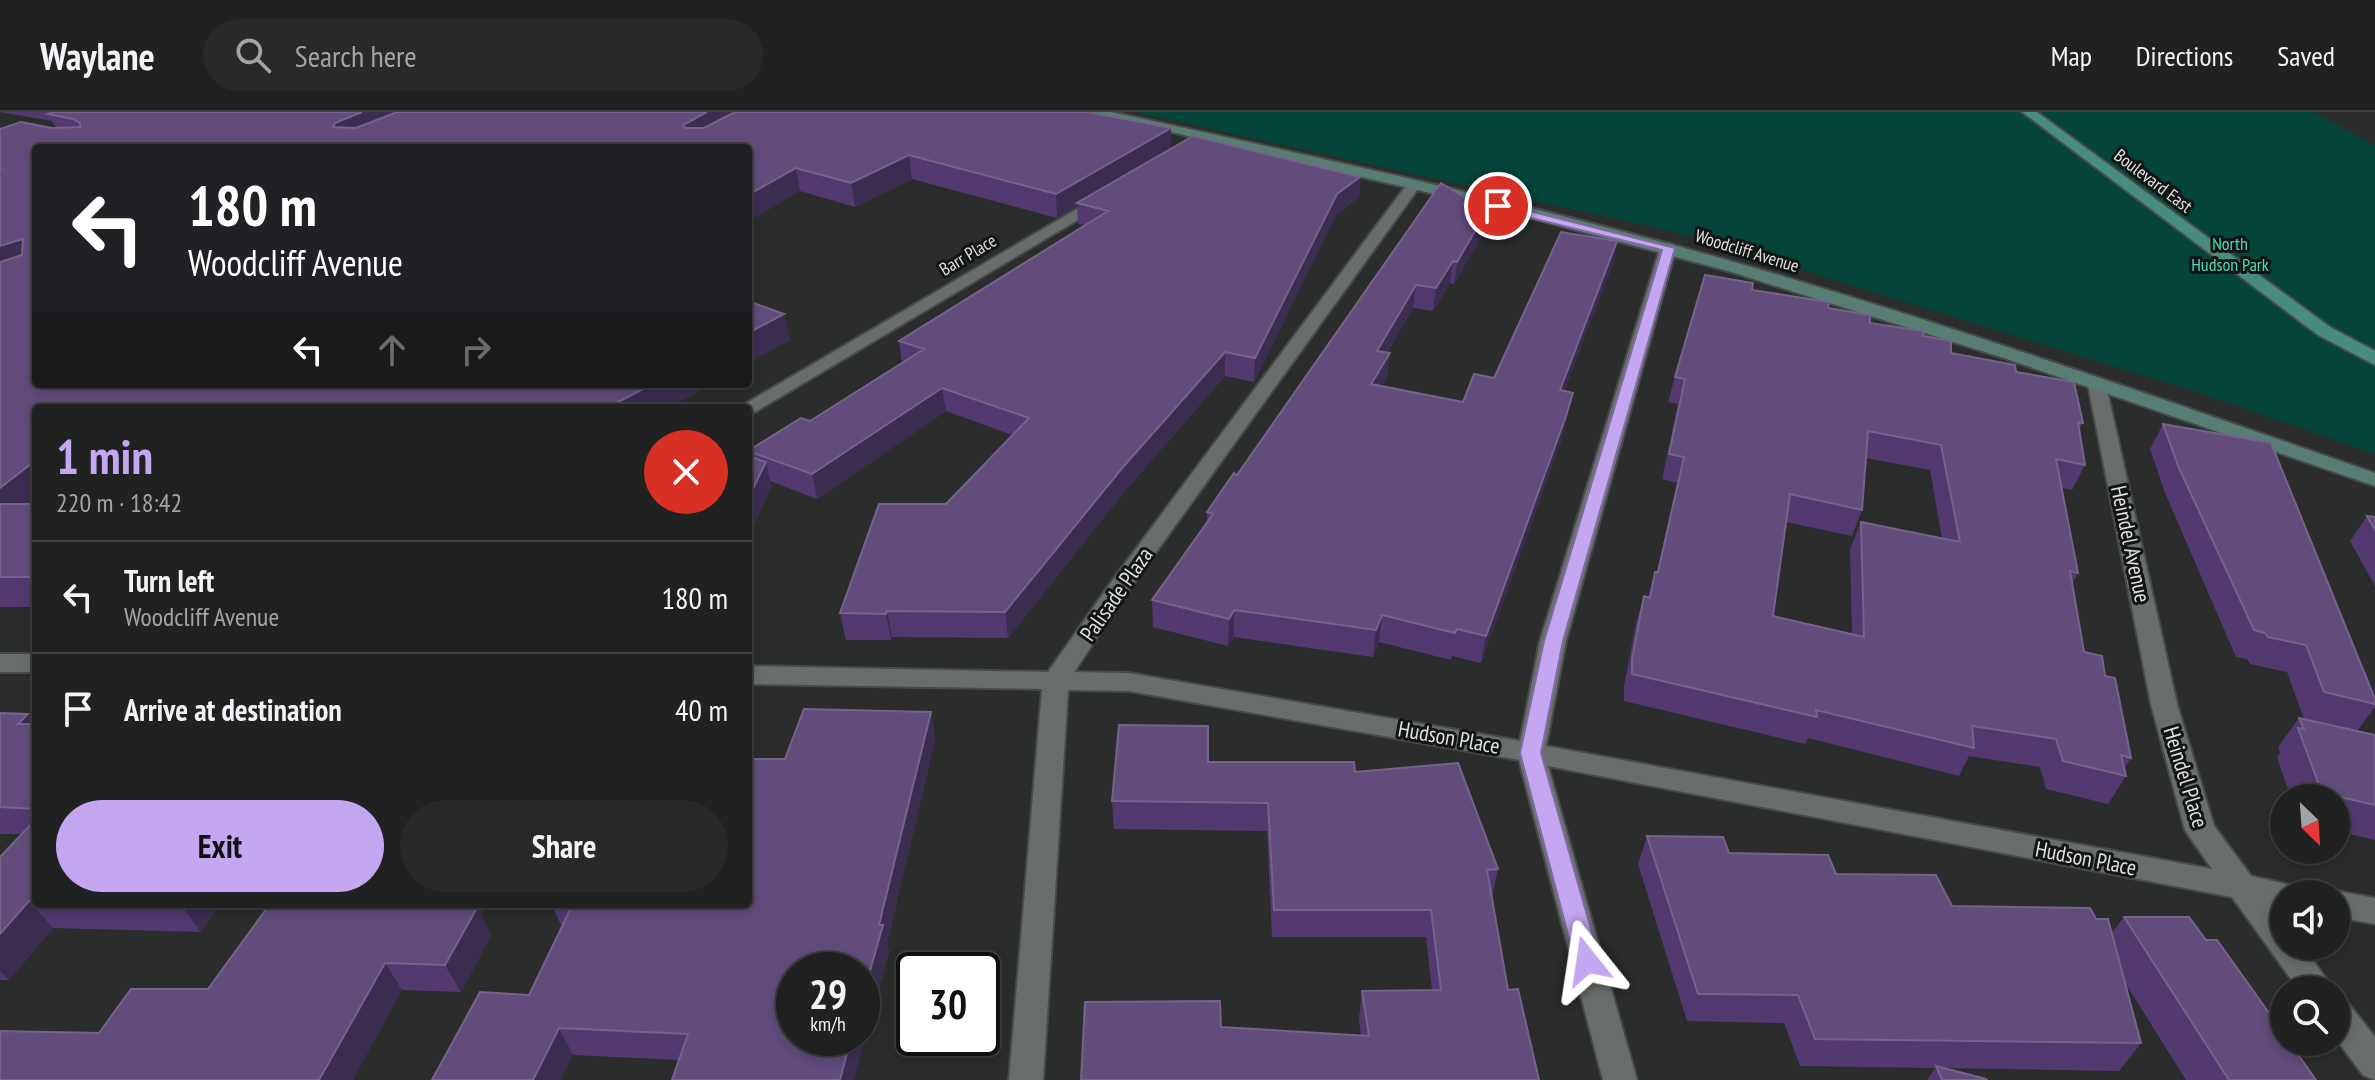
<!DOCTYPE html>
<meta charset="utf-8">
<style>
:root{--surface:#202221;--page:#282a2a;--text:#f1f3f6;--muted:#a2a4a5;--line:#3d3f3f;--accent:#c4a7f1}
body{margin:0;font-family:"PT Sans Narrow",sans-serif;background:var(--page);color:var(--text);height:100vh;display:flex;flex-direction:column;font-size:30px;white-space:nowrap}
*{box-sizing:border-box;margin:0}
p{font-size:26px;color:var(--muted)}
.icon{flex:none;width:44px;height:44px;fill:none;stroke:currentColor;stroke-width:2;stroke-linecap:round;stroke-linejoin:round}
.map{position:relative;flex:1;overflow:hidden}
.panel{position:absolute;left:32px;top:292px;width:720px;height:504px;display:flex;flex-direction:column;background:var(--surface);border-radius:8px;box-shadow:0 4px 12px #0003,0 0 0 2px var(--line)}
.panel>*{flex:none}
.banner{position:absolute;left:32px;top:32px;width:720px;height:244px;border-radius:8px;box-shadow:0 4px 12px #0003,0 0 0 2px var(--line);background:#202124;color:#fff;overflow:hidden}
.needle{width:52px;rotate:155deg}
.buttons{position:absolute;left:2270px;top:672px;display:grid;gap:16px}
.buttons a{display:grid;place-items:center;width:80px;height:80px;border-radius:50%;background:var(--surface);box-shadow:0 4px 12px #0003,0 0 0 2px var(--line);font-size:40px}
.speed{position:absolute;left:776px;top:840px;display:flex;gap:16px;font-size:40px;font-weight:700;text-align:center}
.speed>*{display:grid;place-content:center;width:104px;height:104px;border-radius:50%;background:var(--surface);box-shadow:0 4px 12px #0003,0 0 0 2px var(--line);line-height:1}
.speed small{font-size:20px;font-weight:400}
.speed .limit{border:4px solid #111;border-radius:12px;background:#fff;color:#111}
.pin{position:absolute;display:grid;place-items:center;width:68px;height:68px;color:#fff;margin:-34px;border:4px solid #fff;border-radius:50%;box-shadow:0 2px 8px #0007}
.me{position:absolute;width:88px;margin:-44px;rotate:345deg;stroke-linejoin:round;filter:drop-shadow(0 0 6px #0008)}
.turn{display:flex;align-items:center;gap:28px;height:168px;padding:0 24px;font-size:36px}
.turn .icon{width:104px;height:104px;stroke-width:2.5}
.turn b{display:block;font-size:56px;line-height:68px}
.lanes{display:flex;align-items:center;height:76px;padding:0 24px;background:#0003;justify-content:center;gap:40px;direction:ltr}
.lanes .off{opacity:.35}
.round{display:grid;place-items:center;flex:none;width:84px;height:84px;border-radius:42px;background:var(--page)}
.headline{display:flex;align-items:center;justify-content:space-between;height:136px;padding:0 24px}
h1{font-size:48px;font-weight:700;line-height:60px;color:var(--accent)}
.primary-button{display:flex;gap:16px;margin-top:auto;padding:16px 24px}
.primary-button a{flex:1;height:92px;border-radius:48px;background:var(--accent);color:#111;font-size:32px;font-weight:700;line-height:92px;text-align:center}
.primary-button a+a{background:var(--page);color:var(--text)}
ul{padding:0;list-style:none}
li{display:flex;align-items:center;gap:24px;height:112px;padding:0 24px;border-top:2px solid var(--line)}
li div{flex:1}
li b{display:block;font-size:30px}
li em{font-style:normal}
header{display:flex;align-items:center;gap:48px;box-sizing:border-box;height:112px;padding:0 40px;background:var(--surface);border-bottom:2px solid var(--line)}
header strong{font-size:38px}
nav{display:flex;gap:44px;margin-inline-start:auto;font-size:28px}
.search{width:560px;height:72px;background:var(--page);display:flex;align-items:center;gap:20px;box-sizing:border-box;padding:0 28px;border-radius:44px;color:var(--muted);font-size:30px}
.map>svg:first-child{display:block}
</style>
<header>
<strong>Waylane</strong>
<div class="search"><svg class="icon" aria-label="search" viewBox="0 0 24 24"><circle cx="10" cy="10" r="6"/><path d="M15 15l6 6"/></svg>Search here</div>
<nav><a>Map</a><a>Directions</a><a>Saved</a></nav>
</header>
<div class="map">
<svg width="2375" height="968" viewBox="0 0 2375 968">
<rect width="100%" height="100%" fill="#2a2d2c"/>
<path fill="#054438" d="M 1135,0 L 2314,0 L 2375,34 L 2375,342 L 2200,281 L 1688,123 Z"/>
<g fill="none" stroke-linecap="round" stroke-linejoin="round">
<defs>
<path id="minor" d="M 1413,70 L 1420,74 L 1128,479 L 1074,560 L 1129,561 L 1520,629 L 1540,529 L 1660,136 L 1668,131 L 1674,133 L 1676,136 L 1566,529 L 1546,634 L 2212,757 L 2185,718 L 2151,592 L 2088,273 L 2098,267 L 2105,269 L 2177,592 L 2214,714 L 2251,764 L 2295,774 L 2299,782 L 2284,782 L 2284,795 L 2272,793 L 2284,809 L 2284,834 L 2303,834 L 2334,878 L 2299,878 L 2232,785 L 1548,654 L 1637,968 L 1603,968 L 1519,648 L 1129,579 L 1068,578 L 1043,968 L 1009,968 L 1042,577 L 748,572 L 748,554 L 1048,560 L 1112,469 L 1408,71 Z
M 1106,80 L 1111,82 L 1111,88 L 755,300 L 748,302 L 748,296 L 738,296 Z
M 0,542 L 36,542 L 36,560 L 0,560 Z
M 2336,779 L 2375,786 L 2375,812 L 2336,805 L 2336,782 L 2329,782 Z
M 2336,886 L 2348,891 L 2375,925 L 2375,968 L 2363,963 L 2336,927 Z"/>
<path id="secondary" d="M 1086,0 L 1111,0 C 1322,46 1533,92 1741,152 C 1955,214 2165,288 2375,361 L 2375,374 L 2004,246 L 1728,159 L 1502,98 Z"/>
<path id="primary" d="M 2022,0 L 2037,0 L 2330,215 L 2375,239 L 2375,253 L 2318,223 Z"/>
</defs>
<use href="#minor" stroke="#474a49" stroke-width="4"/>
<use href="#secondary" stroke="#474a49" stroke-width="4"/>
<use href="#primary" stroke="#474a49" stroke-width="4"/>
<use href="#minor" fill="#696d6c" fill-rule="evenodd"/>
<use href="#secondary" fill="#577d75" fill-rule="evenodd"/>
<use href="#primary" fill="#468d7f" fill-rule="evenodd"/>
</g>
<path fill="#523a70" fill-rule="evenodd" d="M 0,0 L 1088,0 L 1171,37 L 1360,65 L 1359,85 L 1336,103 L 1254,270 L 1225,264 L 1124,380 L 1008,526 L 892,525 L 891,528 L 846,528 L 840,501 L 1012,323 L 946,299 L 817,387 L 770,369 L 771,375 L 748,426 L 748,344 L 750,344 L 748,339 L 810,309 L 902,251 L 899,229 L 1085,113 L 1078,112 L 1077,94 L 1057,106 L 912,67 L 855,95 L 800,79 L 36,272 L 711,272 L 668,296 L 36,296 L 36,495 L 0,495 L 0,17 L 56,16 L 52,9 Z
M 1467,87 L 1466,94 L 1488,97 L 1485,118 L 1454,172 L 1450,171 L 1433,199 L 1413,196 L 1387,241 L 1390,241 L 1387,265 L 1382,274 L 1463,290 L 1494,266 L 1617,129 L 1613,151 L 1564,279 L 1573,281 L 1561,329 L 1481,551 L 1452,544 L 1451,548 L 1379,530 L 1373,545 L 1234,525 L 1228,534 L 1153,515 L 1152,488 L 1207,410 L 1207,400 Z
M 1752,178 L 1828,196 L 1870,211 L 1923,224 L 1951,241 L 2016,260 L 2083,311 L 2079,317 L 2085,353 L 2072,378 L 2062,376 L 2078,461 L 2072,471 L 2084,540 L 2105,564 L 2131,646 L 2124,657 L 2126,664 L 2108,692 L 2046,677 L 2040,655 L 1969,644 L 1959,664 L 1808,626 L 1805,632 L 1624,589 L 1624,574 L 1636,511 L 1644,484 L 1648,485 L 1655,460 L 1657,460 L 1677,371 L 1662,367 L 1678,292 L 1668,290 L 1675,265 ZM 1866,346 L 1930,358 L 1942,426 L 1861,410 L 1850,437 L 1852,522 L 1773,504 L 1786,410 L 1852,424 L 1862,398 Z
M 2163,312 L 2375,587 L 2375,595 L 2357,619 L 2375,623 L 2375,728 L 2336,719 L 2336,686 L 2291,686 L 2277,645 L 2280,641 L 2278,635 L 2299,606 L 2304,607 L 2287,560 L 2250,552 L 2247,547 L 2236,545 L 2165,381 L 2150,337 Z
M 2367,404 L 2375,405 L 2375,474 L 2350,429 Z
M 931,600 L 935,627 L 887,832 L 889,841 L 679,948 L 573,943 L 529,883 L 562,815 L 553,796 L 785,647 Z
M 0,601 L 28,602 L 36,612 L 36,792 L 221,792 L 201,820 L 53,816 L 9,868 L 0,868 L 0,745 L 21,722 L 0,722 Z
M 1208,650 L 1355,660 L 1498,757 L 1492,784 L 1508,878 L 1539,968 L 1221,915 L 1361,924 L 1359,907 L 1362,879 L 1432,878 L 1426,825 L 1272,825 L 1267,719 L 1114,717 L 1112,689 Z
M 1647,724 L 1836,762 L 1952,794 L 2096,807 L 2112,821 L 2124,805 L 2206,828 L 2316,968 L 2186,968 L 2124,869 L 2141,931 L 2119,959 L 1944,956 L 1942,968 L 1927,968 L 1935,956 L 1800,954 L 1784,911 L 1687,909 L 1638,752 Z
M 331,792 L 487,792 L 481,803 L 491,823 L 461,880 L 402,878 L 99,921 L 208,877 Z"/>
<path fill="#3b2d50" d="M 362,0 L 423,0 L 344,33 L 333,15 L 335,11 Z
M 707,0 L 751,0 L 688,35 L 683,13 Z
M 1171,16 L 1171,39 L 1077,91 L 1077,94 L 1057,106 L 1056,82 Z
M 909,43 L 912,67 L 855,95 L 851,71 Z
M 796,56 L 800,79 L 748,110 L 748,83 Z
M 1360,65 L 1359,85 L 1336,103 L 1254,270 L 1255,246 L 1337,82 Z
M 1488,97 L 1485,118 L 1454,172 L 1457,150 Z
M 23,127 L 36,150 L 0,165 L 0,134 Z
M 1617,129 L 1613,151 L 1555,303 L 1560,278 Z
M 1453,149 L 1450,171 L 1433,199 L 1436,176 Z
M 1416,173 L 1413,196 L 1375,263 L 1377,239 Z
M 784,202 L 790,228 L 748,252 L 748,221 Z
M 1225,240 L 1225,264 L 1124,380 L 1008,526 L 1005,500 L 1123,355 Z
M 1390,241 L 1387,265 L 1369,296 L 1371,272 Z
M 652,272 L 711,272 L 668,296 L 607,296 Z
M 942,276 L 946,299 L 817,387 L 812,362 Z
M 1573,281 L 1561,329 L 1481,551 L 1486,524 Z
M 36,348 L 36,393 L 0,421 L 0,376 Z
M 766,350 L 771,375 L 748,426 L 748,387 Z
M 1234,498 L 1234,525 L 1228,534 L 1229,507 Z
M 887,499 L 892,525 L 891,528 L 886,502 Z
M 1382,503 L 1379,530 L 1373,545 L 1376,518 Z
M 931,600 L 935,627 L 887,832 L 889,841 L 854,968 L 840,968 L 851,926 L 862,926 L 862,887 L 879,813 Z
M 28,602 L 36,612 L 18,612 Z
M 29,789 L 53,816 L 9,868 L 0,859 L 0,822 Z
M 180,792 L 221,792 L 201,820 Z
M 457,792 L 487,792 L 481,803 L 491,823 L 461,880 L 445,853 L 455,795 Z
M 385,851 L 402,878 L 353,968 L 319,968 Z
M 559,916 L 573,943 L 561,968 L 533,968 Z"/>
<path fill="#614c7c" stroke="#75638c" stroke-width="2" fill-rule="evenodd" d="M 53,0 L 362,0 L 335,11 L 333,15 L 356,16 L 397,0 L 707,0 L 683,13 L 686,16 L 704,16 L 735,0 L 1088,0 L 1171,16 L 1056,82 L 909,43 L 851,71 L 796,56 L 748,83 L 748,36 L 36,36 L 36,272 L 652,272 L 607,296 L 111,296 L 105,295 L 104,296 L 36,296 L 36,348 L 0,376 L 0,150 L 22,143 L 23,127 L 0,134 L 0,59 L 2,58 L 0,58 L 0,17 L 21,10 L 52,16 L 80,15 L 80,11 L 73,7 L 48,2 Z
M 1193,24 L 1360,65 L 1337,82 L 1255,246 L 1225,240 L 1123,355 L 1005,500 L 887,499 L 886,502 L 840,501 L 879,392 L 946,392 L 1029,306 L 942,276 L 812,362 L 748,339 L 801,306 L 810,309 L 924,237 L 899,229 L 1108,99 L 1077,91 Z
M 1441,71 L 1467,87 L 1463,93 L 1488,97 L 1457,150 L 1453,149 L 1436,176 L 1416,173 L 1377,239 L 1390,241 L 1371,272 L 1463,290 L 1474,262 L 1494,266 L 1561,120 L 1617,129 L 1560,278 L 1573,281 L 1566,304 L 1486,524 L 1457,517 L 1455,521 L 1382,503 L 1376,518 L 1234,498 L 1229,507 L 1152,488 L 1213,402 L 1207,400 L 1234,361 L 1237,363 Z
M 1705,163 L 1753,171 L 1752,178 L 1829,190 L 1828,196 L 1870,203 L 1870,211 L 1923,219 L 1923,224 L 1951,229 L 1951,241 L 2015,253 L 2016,260 L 2074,270 L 2083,311 L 2078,310 L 2085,353 L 2056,347 L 2078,461 L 2070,459 L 2084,540 L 2102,544 L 2105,564 L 2115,566 L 2131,646 L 2121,643 L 2126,664 L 2063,649 L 2056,627 L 1972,614 L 1974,636 L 1816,598 L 1817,605 L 1632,562 L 1632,547 L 1644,484 L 1650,486 L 1655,460 L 1658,460 L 1684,345 L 1669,342 L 1685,267 L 1675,265 ZM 1868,319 L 1941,333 L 1960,430 L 1861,410 L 1864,525 L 1773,504 L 1790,382 L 1862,398 Z
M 748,189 L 784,202 L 748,221 Z
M 2163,312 L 2271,331 L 2375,587 L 2375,592 L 2324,580 L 2306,533 L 2268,525 L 2265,521 L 2254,518 L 2179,356 Z
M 748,344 L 766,350 L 748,387 Z
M 0,392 L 36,392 L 36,465 L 0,465 Z
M 2367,404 L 2375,405 L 2375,418 Z
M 804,597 L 931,600 L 879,813 L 883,813 L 862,887 L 862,858 L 794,858 L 794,926 L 851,926 L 840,968 L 672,968 L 688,922 L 559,916 L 533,968 L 432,968 L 480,880 L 529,883 L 571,796 L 553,796 L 555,792 L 748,792 L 748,647 L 785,647 Z
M 0,601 L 28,602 L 18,612 L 36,612 L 36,697 L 0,695 Z
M 2299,606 L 2375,623 L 2375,693 L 2322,681 L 2298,616 L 2304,617 Z
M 1119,613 L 1208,614 L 1208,650 L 1354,650 L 1355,660 L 1458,651 L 1498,757 L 1487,758 L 1508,878 L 1518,877 L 1539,968 L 1081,968 L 1085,890 L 1220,889 L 1221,915 L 1369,924 L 1362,879 L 1441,878 L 1431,798 L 1274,798 L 1268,691 L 1112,689 Z
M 36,707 L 36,789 L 29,789 L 0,822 L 0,745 Z
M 1647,724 L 1723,725 L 1729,741 L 1828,743 L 1836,762 L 1936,763 L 1952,794 L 2090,796 L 2096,807 L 2108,807 L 2141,931 L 1815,927 L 1798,883 L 1698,882 Z
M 270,792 L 330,794 L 331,792 L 457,792 L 455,795 L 477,796 L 445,853 L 385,851 L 319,968 L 0,968 L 0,919 L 99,921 L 131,877 L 208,877 Z
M 2124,805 L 2189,805 L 2206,828 L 2217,828 L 2284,922 L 2284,930 L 2289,930 L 2316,968 L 2229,968 Z
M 1936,954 L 1986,967 L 1987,968 L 1942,968 Z"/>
<path fill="#c4a7f1" stroke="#7f6d9d" stroke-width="2" d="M 1498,91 L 1675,136 L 1563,529 L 1541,641 L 1600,849 L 1596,856 L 1587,859 L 1579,856 L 1575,849 L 1520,641 L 1544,529 L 1662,138 L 1494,97 L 1492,94 Z"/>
<g text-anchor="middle" stroke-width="6" stroke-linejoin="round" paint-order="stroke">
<g font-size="18" fill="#dfe1e0" stroke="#131515">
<text transform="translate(2153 69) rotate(37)" y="6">Boulevard East</text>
<text transform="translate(1747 139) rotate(17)" y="6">Woodcliff Avenue</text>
<text transform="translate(968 143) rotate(-31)" y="6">Barr Place</text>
</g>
<g font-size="18" fill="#49dbbd" stroke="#131515">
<text x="2230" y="138">North<tspan x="2230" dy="21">Hudson Park</tspan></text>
</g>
<g font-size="22" fill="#dfe1e0" stroke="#131515">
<text transform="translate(2131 432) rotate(78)" y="8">Heindel Avenue</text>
<text transform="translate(1116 482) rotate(-55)" y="8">Palisade Plaza</text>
<text transform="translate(1449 625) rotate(10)" y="8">Hudson Place</text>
<text transform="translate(2186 665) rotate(73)" y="8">Heindel Place</text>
<text transform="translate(2086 746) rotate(11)" y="8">Hudson Place</text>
</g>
</g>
</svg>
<div class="buttons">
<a><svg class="needle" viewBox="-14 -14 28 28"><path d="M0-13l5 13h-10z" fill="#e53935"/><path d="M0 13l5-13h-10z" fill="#a2a4a5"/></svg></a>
<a><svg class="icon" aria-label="sound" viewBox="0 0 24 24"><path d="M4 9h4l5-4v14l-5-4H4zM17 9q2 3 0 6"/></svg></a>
<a><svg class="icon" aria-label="search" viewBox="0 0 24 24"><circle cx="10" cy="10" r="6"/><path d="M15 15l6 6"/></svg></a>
</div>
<div class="speed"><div>29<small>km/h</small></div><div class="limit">30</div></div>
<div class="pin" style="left:1498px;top:94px;background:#d93025"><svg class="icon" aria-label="arrive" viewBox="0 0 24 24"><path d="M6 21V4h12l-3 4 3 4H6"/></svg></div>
<svg class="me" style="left:1587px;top:849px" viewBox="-20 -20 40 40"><path d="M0-17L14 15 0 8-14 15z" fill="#c4a7f1" stroke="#fff" stroke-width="4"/></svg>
<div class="banner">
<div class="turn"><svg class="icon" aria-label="left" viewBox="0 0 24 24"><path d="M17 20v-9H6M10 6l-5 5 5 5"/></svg><div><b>180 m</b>Woodcliff Avenue</div></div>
<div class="lanes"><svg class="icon" aria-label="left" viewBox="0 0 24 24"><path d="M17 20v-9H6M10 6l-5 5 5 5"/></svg><svg class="icon off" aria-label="ahead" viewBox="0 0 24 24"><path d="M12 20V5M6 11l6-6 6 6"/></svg><svg class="icon off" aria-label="right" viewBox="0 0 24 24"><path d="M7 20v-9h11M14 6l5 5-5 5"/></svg></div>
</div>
<section class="panel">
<div class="headline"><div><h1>1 min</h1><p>220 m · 18:42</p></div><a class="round" style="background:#d93025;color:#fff"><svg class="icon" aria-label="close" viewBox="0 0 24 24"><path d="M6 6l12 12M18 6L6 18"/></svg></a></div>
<ul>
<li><svg class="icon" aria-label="left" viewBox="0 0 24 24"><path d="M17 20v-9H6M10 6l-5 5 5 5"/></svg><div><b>Turn left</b><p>Woodcliff Avenue</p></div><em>180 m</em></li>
<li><svg class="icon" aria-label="arrive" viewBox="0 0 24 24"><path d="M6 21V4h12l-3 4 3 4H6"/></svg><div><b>Arrive at destination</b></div><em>40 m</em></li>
</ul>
<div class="primary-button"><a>Exit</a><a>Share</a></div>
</section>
</div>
